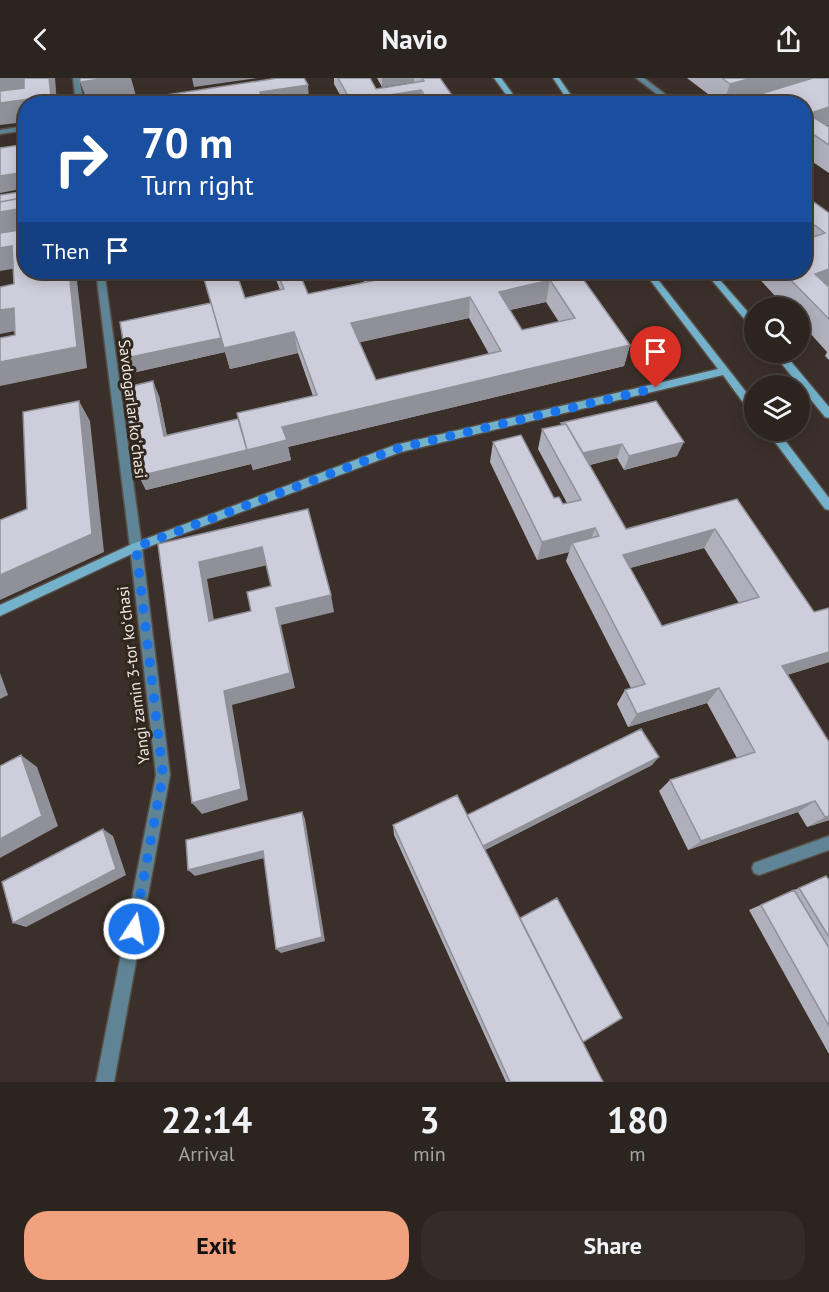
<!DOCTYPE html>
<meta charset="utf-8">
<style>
:root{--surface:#2c241f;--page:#342c28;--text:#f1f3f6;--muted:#a6a4a4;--line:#48413d;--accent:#f1a17d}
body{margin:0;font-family:"PT Sans",sans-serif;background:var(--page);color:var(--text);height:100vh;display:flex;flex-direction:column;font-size:22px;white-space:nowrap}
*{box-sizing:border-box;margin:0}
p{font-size:20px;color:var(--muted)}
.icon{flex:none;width:33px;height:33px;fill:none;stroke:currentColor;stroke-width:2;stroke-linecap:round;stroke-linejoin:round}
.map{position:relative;height:1004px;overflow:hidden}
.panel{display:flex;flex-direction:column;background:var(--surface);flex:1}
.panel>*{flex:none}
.guide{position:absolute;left:18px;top:18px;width:794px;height:183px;border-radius:24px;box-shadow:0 3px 15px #0003,0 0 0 2px var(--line);background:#1a4fa0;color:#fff;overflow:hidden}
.tools{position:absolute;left:744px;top:219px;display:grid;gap:12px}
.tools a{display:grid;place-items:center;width:66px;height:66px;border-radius:50%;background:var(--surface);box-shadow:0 3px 15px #0003,0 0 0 2px var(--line);font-size:30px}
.pin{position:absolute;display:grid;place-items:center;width:51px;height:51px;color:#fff;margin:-62px -26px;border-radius:50% 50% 50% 0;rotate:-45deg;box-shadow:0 0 6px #0007}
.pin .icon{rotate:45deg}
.me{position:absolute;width:66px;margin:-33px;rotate:11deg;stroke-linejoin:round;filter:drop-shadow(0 0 4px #0008)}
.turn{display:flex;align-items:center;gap:21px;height:126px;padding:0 24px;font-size:27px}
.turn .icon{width:78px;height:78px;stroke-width:2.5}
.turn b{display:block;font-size:42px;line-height:51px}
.then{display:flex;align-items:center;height:57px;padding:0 24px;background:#0003;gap:12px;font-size:22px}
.eta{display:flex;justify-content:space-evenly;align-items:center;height:102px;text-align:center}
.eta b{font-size:36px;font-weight:600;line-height:42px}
.button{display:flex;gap:12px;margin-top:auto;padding:12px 24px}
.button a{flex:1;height:69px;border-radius:24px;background:var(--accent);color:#111;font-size:24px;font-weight:600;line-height:69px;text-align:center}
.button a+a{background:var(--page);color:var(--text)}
header{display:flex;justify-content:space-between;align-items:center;height:78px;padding:0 24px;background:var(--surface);font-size:27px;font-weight:600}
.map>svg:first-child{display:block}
</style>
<header><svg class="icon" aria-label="back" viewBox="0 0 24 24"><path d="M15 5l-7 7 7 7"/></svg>Navio<svg class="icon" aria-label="share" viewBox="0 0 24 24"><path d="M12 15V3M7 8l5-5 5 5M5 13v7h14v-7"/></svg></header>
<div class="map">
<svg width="829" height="1004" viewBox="0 0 829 1004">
<rect width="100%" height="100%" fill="#3b3029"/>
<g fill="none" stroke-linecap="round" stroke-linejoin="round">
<defs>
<path id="lane" d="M 829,758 L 829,772 L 759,797 L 754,795 L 752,790 L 754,785 Z"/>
<path id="street" d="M 73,0 L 79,0 L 84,26 L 76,26 Z
M 636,0 L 644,0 L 678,26 L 670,26 Z
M 26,48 L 26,52 L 0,56 L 0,52 Z
M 96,194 L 122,194 L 121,196 L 105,199 L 142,469 L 170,697 L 114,1004 L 96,1004 L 156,697 L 130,469 Z"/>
<path id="secondary" d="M 494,0 L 501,0 L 520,26 L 513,26 Z
M 553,0 L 559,0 L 577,26 L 570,26 Z
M 644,194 L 652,194 L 754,324 L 754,335 L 750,334 L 723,297 L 401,374 L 140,472 L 0,538 L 0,527 L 132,466 L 395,367 L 718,291 Z
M 705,194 L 713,194 L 754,241 L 754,250 L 751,249 Z
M 772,274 L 783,274 L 829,329 L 829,340 L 825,339 Z
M 766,352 L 777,352 L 829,420 L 829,432 L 825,431 Z"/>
</defs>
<use href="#lane" stroke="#584e47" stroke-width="3"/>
<use href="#street" stroke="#584e47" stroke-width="3"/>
<use href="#secondary" stroke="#584e47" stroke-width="3"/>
<use href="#lane" fill="#5e8495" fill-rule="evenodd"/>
<use href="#street" fill="#5e8495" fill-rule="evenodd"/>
<use href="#secondary" fill="#74b2cc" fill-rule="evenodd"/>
</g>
<path fill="#b0b0bc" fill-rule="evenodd" d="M 334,0 L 370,0 L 376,11 L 415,5 L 414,4 L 382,9 L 377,0 L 440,0 L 458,26 L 345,26 L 334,6 Z
M 687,0 L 829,0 L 829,47 L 827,48 L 829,49 L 829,95 L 804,78 L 804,26 L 752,26 L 754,19 L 728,26 L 721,26 Z
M 804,117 L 829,135 L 829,282 L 825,278 L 827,274 L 800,244 L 800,230 L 786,230 L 753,194 L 804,194 Z
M 202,194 L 299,194 L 308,216 L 364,204 L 359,194 L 470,194 L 474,200 L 479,199 L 479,194 L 578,194 L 630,267 L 624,288 L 288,369 L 291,382 L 253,392 L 243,359 L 251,386 L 146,412 L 139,398 L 159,318 L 167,358 L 238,341 L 313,318 L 298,275 L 230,291 L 225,274 L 132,295 L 211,225 ZM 273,194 L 280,212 L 245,220 L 239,201 ZM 546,224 L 559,244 L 522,252 L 510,232 ZM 469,240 L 489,276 L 376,302 L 359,264 Z
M 561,345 L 677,378 L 624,392 L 617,380 L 590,387 L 626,451 L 737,421 L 814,534 L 829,530 L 829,584 L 787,597 L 829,664 L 829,742 L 807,749 L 798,734 L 688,772 L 659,713 L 670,702 L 737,680 L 707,625 L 628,649 L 617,626 L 625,612 L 631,610 L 566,483 L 569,474 L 537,482 L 490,384 L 493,364 L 554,420 L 563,426 L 567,425 L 538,371 L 542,351 L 561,347 ZM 704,470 L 739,525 L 662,548 L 630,490 Z
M 652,687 L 485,772 L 603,1004 L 506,1004 L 394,757 L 393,747 L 467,737 Z
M 826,798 L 829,802 L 829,976 L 749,832 Z"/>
<path fill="#909099" d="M 0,0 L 26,0 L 32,15 L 0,19 Z
M 49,0 L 55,0 L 57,26 L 26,26 L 26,44 L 0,47 L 0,25 Z
M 108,0 L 131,0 L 136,18 L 88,25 L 80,4 Z
M 192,0 L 257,0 L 194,9 Z
M 382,0 L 414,0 L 414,4 L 382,9 Z
M 752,0 L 826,0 L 728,26 L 723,26 L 730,6 Z
M 308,7 L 309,22 L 284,26 L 262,26 L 260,14 Z
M 421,12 L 421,26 L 351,26 L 351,23 Z
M 220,20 L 221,26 L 182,26 Z
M 829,29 L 829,47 L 809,54 L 808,36 Z
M 26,94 L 26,110 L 0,115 L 0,98 Z
M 26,126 L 26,153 L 0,157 L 0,131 Z
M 12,168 L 23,189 L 0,193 L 0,170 Z
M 829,191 L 829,209 L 804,217 L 815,196 Z
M 69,194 L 76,194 L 87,290 L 0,308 L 0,284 Z
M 235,194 L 273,194 L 236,202 Z
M 550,202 L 546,224 L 496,235 L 499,214 Z
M 470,219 L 469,240 L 353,266 L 351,245 Z
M 14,230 L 25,251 L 0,256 L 0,232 Z
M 294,254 L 298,275 L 230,291 L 221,260 Z
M 221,260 L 225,274 L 132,295 L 126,280 Z
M 630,267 L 624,288 L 288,369 L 291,382 L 253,392 L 247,372 L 282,349 Z
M 153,303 L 159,318 L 170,373 L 164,358 Z
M 79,323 L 90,343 L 104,474 L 0,522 L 0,497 Z
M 684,364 L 677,378 L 624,392 L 629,378 Z
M 622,366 L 617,380 L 575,390 L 579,376 Z
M 247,372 L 251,386 L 146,412 L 139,398 Z
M 595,450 L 589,468 L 572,465 L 569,474 L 537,482 L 542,464 Z
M 715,451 L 704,470 L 615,494 L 623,477 Z
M 262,469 L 268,487 L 207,501 L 217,560 L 209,543 L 199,484 Z
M 331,517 L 334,534 L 281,547 L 295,610 L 232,627 L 248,722 L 202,736 L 192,725 L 224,613 L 276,530 Z
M 829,574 L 829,584 L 767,603 L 782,588 Z
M 0,595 L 8,617 L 0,621 Z
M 719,610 L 707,625 L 628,649 L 637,636 Z
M 21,677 L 37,689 L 58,748 L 0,780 L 0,761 Z
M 659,679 L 652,687 L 479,775 L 481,769 Z
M 815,723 L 798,734 L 688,772 L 701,763 Z
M 302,734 L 305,741 L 325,863 L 281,875 L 276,871 Z
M 829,738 L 829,742 L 807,749 L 825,739 Z
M 103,751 L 113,758 L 126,797 L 26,849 L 13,845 Z
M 263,773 L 268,779 L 195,798 L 188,792 Z"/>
<path fill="#cdcddb" stroke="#909099" stroke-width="1.5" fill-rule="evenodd" d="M 24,0 L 49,0 L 51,18 L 0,25 L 0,13 L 24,10 Z
M 80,0 L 108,0 L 80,4 Z
M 278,0 L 304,0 L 308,7 L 260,14 L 265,26 L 222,26 L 220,20 L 182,26 L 107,26 Z
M 338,0 L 370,0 L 376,11 L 424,3 L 422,0 L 440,0 L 458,26 L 430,26 L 421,12 L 351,23 Z
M 722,0 L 752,0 L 730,6 Z
M 813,0 L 829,0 L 829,29 L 808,36 L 829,49 L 829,67 L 804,50 L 804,26 L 766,26 L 754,18 Z
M 26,66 L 26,94 L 0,98 L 0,70 Z
M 26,113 L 26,119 L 0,124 L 0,117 Z
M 804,117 L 829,135 L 829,191 L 815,196 L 829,209 L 829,241 L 783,194 L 804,194 L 804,162 L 825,155 L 804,139 Z
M 26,119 L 26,194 L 69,194 L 77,269 L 0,284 L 0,260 L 15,257 L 14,230 L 0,232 L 0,209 L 14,206 L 12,168 L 0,170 L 0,155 L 25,151 L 24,130 L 0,134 L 0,124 Z
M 202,194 L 236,194 L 245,220 L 284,211 L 277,194 L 299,194 L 308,216 L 372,203 L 368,194 L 470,194 L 474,200 L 488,196 L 487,194 L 578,194 L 630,267 L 282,349 L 287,362 L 247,372 L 237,335 L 317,317 L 294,254 L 224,270 ZM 550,202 L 575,240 L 522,252 L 499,214 ZM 470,219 L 501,273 L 376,302 L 351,245 Z
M 211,225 L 221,260 L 126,280 L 120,244 Z
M 153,303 L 164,358 L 238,341 L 247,372 L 139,398 L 123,310 Z
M 79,323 L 92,456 L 0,497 L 0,442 L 27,431 L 23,334 Z
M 656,323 L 684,364 L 629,378 L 622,366 L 583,375 L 566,346 L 562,346 L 561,345 Z
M 566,346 L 626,451 L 737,421 L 814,534 L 829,530 L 829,574 L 782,588 L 829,664 L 829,738 L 825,739 L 815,723 L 701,763 L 670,702 L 755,674 L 719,610 L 637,636 L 625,612 L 645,606 L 572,465 L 599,458 L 595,450 L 542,464 L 493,364 L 521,357 L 554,420 L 559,419 L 563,426 L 581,422 L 542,351 ZM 715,451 L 759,519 L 662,548 L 623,477 Z
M 308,431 L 331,517 L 276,530 L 290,595 L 224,613 L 241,711 L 192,725 L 158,466 ZM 262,469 L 271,508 L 247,514 L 251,533 L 209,543 L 199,484 Z
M 641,651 L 659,679 L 483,768 L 467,737 Z
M 21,677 L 42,738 L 0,761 L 0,688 Z
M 457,717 L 603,1004 L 510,1004 L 393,747 Z
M 302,734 L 322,859 L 276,871 L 263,773 L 188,792 L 186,762 Z
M 103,751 L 116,791 L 13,845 L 2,804 Z
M 826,798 L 829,802 L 829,859 L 799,810 Z
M 794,812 L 829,870 L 829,948 L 761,827 Z
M 557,820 L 622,940 L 583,964 L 520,840 Z"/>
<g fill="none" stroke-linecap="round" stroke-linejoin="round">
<path stroke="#1a73e8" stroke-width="10" stroke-dasharray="0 18" d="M 134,851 L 163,697 L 136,469 L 399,370 L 656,310"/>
</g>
<g text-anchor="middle" stroke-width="6" stroke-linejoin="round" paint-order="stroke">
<g font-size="16" fill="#efe9e4" stroke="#30271f">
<text transform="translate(133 331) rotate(83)" y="6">Savdogarlar koʻchasi</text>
<text transform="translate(133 597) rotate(-97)" y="6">Yangi zamin 3-tor koʻchasi</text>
</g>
</g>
</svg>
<div class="tools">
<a><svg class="icon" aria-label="search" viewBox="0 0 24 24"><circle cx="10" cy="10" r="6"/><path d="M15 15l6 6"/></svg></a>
<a><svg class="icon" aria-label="layers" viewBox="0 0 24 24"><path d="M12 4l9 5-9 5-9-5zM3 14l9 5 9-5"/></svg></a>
</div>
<div class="pin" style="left:656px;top:310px;background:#d93025"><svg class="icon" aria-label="arrive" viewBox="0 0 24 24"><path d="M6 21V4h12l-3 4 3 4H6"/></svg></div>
<svg class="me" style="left:134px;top:851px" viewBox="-20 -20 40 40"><circle r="17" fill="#1a73e8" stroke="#fff" stroke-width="3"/><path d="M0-11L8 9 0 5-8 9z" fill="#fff"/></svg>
<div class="guide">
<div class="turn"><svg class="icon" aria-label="right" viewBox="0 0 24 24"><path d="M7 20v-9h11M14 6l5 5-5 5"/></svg><div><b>70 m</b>Turn right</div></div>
<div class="then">Then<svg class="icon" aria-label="arrive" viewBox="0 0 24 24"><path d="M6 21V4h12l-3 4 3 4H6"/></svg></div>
</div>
</div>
<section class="panel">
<div class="eta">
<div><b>22:14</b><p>Arrival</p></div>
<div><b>3</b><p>min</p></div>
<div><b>180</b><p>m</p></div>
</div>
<div class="button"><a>Exit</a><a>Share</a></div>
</section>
